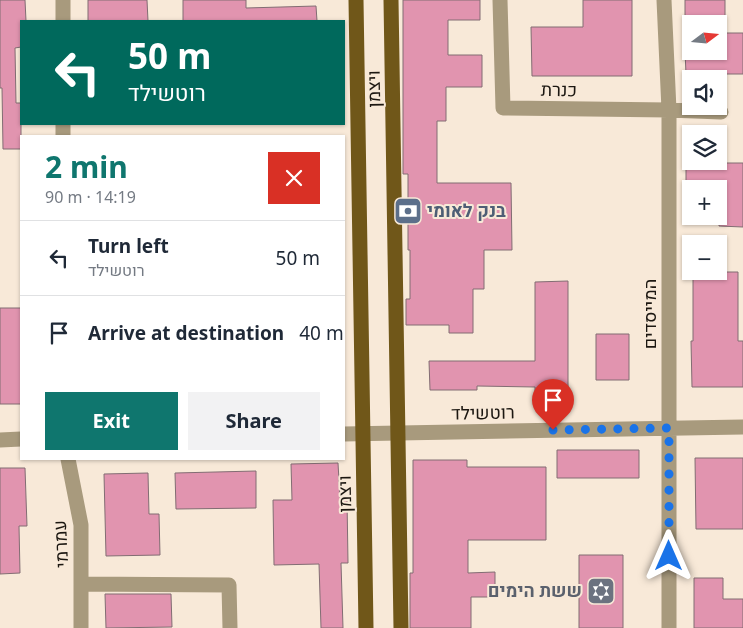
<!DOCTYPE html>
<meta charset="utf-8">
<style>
:root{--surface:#fff;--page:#f2f2f3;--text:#1f2937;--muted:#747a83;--line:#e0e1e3;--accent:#0f766e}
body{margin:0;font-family:"Noto Sans",Heebo,sans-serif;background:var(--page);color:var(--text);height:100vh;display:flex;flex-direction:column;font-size:19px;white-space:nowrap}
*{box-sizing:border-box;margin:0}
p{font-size:16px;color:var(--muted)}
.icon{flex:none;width:28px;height:28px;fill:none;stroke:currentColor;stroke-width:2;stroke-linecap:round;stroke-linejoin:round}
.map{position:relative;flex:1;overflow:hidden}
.details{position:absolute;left:20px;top:135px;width:325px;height:325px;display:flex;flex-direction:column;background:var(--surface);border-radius:0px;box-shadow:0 1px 4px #0004}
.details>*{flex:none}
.hud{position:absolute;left:20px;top:20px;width:325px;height:105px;border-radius:0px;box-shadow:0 1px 4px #0004;background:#00695c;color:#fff;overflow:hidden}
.needle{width:32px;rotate:74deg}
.buttons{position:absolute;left:682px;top:15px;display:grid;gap:10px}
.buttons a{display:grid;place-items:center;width:45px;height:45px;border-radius:0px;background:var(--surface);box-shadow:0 1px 4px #0004;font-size:25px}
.pin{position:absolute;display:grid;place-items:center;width:42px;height:42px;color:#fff;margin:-51px -21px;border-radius:50% 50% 50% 0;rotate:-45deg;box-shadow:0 0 5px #0007}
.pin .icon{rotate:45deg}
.me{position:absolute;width:55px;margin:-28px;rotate:0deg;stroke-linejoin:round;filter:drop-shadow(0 0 4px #0008)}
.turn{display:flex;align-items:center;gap:18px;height:105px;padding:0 25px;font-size:22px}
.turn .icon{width:65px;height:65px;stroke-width:2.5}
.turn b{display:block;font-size:35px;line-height:42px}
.round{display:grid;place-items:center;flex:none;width:52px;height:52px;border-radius:0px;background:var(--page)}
.head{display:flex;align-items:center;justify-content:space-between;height:85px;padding:0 25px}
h1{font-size:30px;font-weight:700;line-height:38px;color:var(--accent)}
.primary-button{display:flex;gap:10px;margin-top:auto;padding:10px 25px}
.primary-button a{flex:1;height:58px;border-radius:0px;background:var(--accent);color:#fff;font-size:20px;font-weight:700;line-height:58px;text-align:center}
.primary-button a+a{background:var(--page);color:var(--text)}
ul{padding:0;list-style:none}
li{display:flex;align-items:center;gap:15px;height:75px;padding:0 25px;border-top:1px solid var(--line)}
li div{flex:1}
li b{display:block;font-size:19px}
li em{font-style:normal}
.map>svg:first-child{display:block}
</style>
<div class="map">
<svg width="743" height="628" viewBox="0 0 743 628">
<rect width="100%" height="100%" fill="#f8e9d8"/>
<path fill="#e194af" stroke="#826d73" d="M 0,0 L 25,0 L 26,21 L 21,21 L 21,47 L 15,48 L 16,103 L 21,103 L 21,149 L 3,149 L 2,88 L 0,88 Z
M 88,0 L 147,0 L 148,21 L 88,21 Z
M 183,0 L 246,0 L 246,8 L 316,6 L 317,21 L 183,21 Z
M 403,0 L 480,0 L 480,20 L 448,20 L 448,55 L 482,55 L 482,87 L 446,87 L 446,121 L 437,121 L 437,183 L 511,183 L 512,250 L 484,250 L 484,289 L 473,289 L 473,333 L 449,333 L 449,325 L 406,325 L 406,299 L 410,299 L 410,250 L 408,250 L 408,174 L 403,174 Z
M 583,0 L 632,0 L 632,76 L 532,76 L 531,27 L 583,27 Z
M 685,0 L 725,0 L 725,24 L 685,24 Z
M 719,33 L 743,33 L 743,74 L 686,74 L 685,51 L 719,51 Z
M 686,163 L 743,163 L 743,227 L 719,226 L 719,189 L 686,189 Z
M 693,272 L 738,272 L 738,341 L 743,341 L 743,387 L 692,387 L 691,341 L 693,341 Z
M 568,281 L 568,391 L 535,391 L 535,387 L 477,386 L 477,390 L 430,390 L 429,361 L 535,361 L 535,282 Z
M 0,308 L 21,308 L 21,404 L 0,404 Z
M 596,334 L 629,334 L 629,380 L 596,380 Z
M 557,450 L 639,450 L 639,478 L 557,478 Z
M 695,458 L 743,458 L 743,529 L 696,529 Z
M 413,460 L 467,460 L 467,467 L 546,467 L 546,540 L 468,540 L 468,573 L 495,572 L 495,597 L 471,597 L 471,628 L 410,628 L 410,573 L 413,573 Z
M 338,463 L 340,498 L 347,498 L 348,563 L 341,563 L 343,628 L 321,628 L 319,564 L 274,565 L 273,500 L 292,500 L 291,464 Z
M 0,468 L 25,468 L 27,526 L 19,526 L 20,573 L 0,574 Z
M 256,471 L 256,508 L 176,509 L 175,473 Z
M 148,473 L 149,514 L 159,514 L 160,555 L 106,556 L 104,474 Z
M 579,555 L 623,555 L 623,628 L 579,628 Z
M 694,578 L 723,578 L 723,599 L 743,599 L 743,628 L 694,628 Z
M 105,594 L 171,594 L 172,627 L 106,628 Z"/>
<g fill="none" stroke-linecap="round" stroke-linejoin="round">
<path stroke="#a89a7d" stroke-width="15" d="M 63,0 L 63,21
M 500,0 L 503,108 L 669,110 L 721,112
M 664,0 L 669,110 L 669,628
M 63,124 L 63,136
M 344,434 L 743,427
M 0,440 L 21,439
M 68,459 L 81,525 L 81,628
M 81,584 L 229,585 L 230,628"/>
<path stroke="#705719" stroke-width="15" d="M 356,0 L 366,628
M 391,0 L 401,628"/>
</g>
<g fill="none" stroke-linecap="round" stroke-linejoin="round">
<path stroke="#1a73e8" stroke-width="9" stroke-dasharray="0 16.2" d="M 553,430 L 669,428 L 669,556"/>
</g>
<defs>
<symbol id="bank-square" viewBox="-11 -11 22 22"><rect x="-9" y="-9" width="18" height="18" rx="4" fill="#5c6f8a" stroke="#f8e9d8"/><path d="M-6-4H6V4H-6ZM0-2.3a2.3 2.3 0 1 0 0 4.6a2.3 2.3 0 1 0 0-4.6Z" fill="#fff"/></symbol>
<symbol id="synagogue-square" viewBox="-11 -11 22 22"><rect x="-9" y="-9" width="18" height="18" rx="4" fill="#6b7280" stroke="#f8e9d8"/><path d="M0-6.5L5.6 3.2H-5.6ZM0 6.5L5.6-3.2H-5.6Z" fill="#fff"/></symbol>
</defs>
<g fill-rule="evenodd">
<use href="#bank-square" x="392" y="195" width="32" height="32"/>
<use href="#synagogue-square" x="585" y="575" width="32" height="32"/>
</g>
<g text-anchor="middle" stroke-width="4" stroke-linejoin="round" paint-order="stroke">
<g font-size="18" fill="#1c1711" stroke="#f8e9d8">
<text transform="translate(374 89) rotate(-91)" y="6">ויצמן</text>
<text transform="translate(559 90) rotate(1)" y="6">כנרת</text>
<text transform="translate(650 314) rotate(-90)" y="6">המייסדים</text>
<text transform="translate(483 413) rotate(-1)" y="6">רוטשילד</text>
<text transform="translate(345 494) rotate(-91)" y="6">ויצמן</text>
<text transform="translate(61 544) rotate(-93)" y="6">עמרמי</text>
</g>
<g font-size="18" font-weight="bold" fill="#4e5e75" stroke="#f8e9d8" text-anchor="start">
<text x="427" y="217">בנק לאומי</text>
</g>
<g font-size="18" font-weight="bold" fill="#5b616d" stroke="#f8e9d8" text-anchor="end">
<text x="582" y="597">ששת הימים</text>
</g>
</g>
</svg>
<div class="buttons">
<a><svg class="needle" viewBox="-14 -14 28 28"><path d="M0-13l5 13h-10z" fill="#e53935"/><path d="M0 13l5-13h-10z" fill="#747a83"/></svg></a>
<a><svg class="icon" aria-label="sound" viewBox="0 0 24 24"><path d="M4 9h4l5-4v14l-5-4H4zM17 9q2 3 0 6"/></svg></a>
<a><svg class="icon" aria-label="layers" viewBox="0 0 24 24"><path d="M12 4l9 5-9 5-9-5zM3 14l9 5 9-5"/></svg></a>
<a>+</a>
<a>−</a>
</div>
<div class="pin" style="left:553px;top:430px;background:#d93025"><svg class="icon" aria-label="arrive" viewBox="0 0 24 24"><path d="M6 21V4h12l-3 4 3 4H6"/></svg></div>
<svg class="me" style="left:669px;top:556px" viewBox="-20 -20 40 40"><path d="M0-17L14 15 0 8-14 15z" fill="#1a73e8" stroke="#fff" stroke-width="4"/></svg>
<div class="hud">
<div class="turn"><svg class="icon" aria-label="left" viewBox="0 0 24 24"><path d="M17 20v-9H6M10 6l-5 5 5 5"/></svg><div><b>50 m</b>רוטשילד</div></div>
</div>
<section class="details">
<div class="head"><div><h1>2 min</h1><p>90 m · 14:19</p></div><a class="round" style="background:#d93025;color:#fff"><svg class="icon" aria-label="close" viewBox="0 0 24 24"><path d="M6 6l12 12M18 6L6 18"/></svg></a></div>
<ul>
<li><svg class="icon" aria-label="left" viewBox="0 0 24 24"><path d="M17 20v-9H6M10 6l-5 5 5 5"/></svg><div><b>Turn left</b><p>רוטשילד</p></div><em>50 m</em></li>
<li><svg class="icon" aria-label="arrive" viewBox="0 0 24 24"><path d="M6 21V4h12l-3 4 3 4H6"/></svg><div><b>Arrive at destination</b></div><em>40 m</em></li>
</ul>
<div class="primary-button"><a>Exit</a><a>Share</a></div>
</section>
</div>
